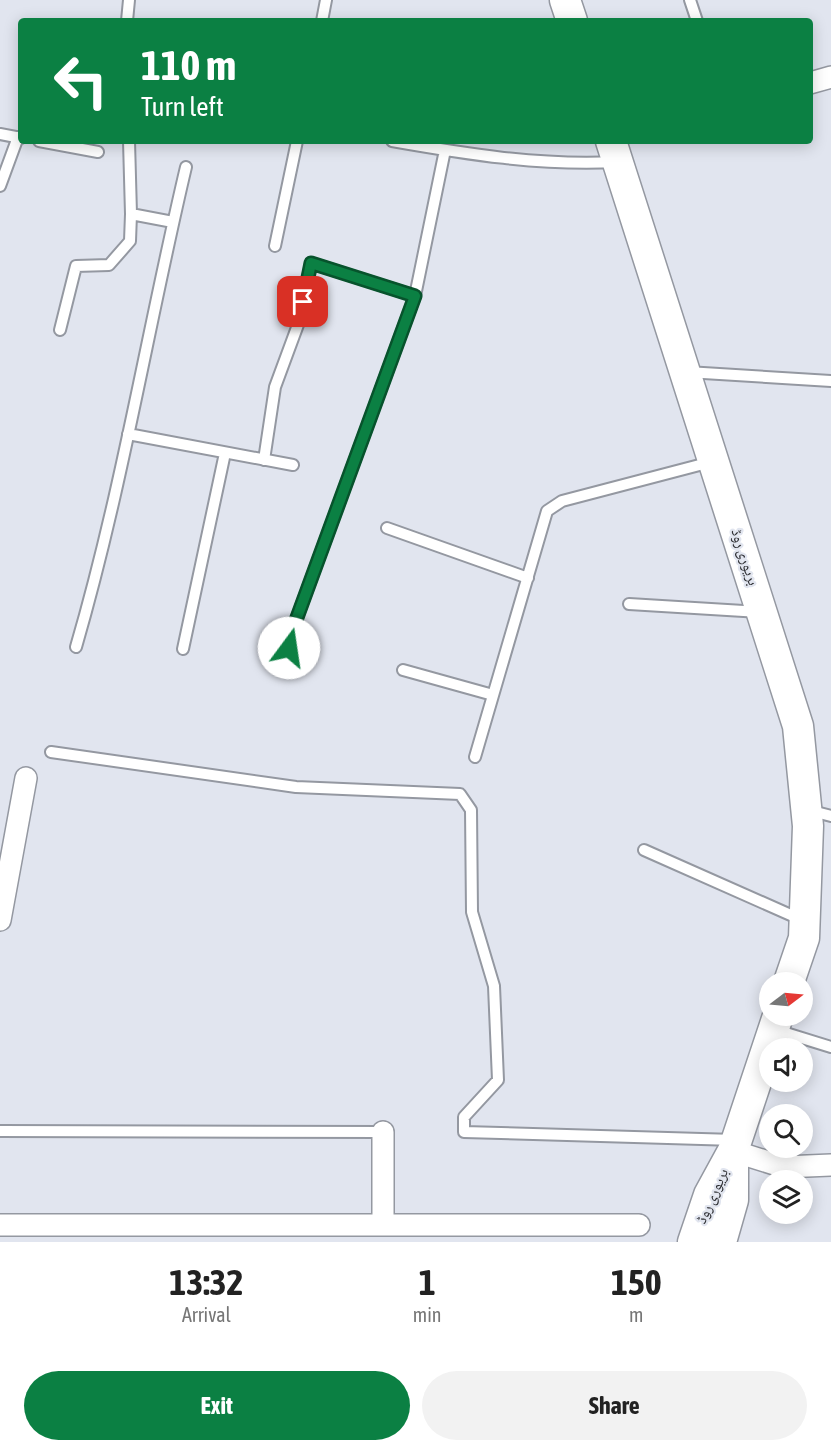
<!DOCTYPE html>
<meta charset="utf-8">
<style>
:root{--surface:#fff;--page:#f2f2f2;--text:#222;--muted:#767676;--accent:#0b8043}
body{margin:0;font-family:"Asap Condensed","Noto Naskh Arabic",sans-serif;background:var(--page);color:var(--text);height:100vh;display:flex;flex-direction:column;font-size:22px;white-space:nowrap}
*{box-sizing:border-box;margin:0}
p{font-size:20px;color:var(--muted)}
.icon{flex:none;width:33px;height:33px;fill:none;stroke:currentColor;stroke-width:2;stroke-linecap:round;stroke-linejoin:round}
.map{position:relative;height:1242px;overflow:hidden}
.drawer{display:flex;flex-direction:column;background:var(--surface);flex:1}
.drawer>*{flex:none}
.guide{position:absolute;left:18px;top:18px;width:795px;height:126px;border-radius:6px;box-shadow:0 3px 15px #0003;background:#0b8043;color:#fff;overflow:hidden}
.needle{width:39px;rotate:74deg}
.buttons{position:absolute;left:759px;top:972px;display:grid;gap:12px}
.buttons a{display:grid;place-items:center;width:54px;height:54px;border-radius:50%;background:var(--surface);box-shadow:0 3px 15px #0003;font-size:30px}
.pin{position:absolute;display:grid;place-items:center;width:51px;height:51px;color:#fff;margin:-26px;border-radius:12px;box-shadow:0 3px 9px #0006}
.me{position:absolute;width:66px;margin:-33px;rotate:14deg;stroke-linejoin:round;filter:drop-shadow(0 0 4px #0008)}
.turn{display:flex;align-items:center;gap:21px;height:126px;padding:0 24px;font-size:27px}
.turn .icon{width:78px;height:78px;stroke-width:2.5}
.turn b{display:block;font-size:42px;line-height:51px}
.eta{display:flex;justify-content:space-evenly;align-items:center;height:102px;text-align:center}
.eta b{font-size:36px;font-weight:700;line-height:42px}
.action{display:flex;gap:12px;margin-top:auto;padding:12px 24px}
.action a{flex:1;height:69px;border-radius:36px;background:var(--accent);color:#fff;font-size:24px;font-weight:700;line-height:69px;text-align:center}
.action a+a{background:var(--page);color:var(--text)}
.map>svg:first-child{display:block}
</style>
<div class="map">
<svg width="831" height="1242" viewBox="0 0 831 1242">
<rect width="100%" height="100%" fill="#e1e5ef"/>
<g fill="none" stroke-linecap="round" stroke-linejoin="round">
<defs>
<path id="lane" d="M 690,0 L 697,21
M 127,21 L 129,0
M 322,21 L 326,0
M 0,134 L 21,138
M 39,141 L 98,152
M 129,141 L 131,214 L 173,222
M 392,141 C 466,154 541,166 616,162
M 0,186 L 18,137
M 275,246 L 297,141
M 60,330 L 76,266 L 109,265 L 130,241 L 131,214
M 687,372 L 831,381
M 128,434 L 293,465
M 264,460 L 275,387 L 299,322 L 311,263 L 415,296
M 387,528 L 528,578
M 629,604 L 760,612
M 76,647 C 122,489 148,327 186,167
M 289,648 L 295,623 L 415,296 L 445,150
M 183,649 L 225,453
M 403,670 L 493,695
M 51,752 L 296,787 L 460,794 L 471,810 L 472,912 L 494,986 L 498,1080 L 464,1117 L 464,1132 L 735,1140
M 475,757 L 547,511 L 562,501 L 711,462
M 808,810 L 831,816
M 644,850 L 802,920
M 776,1030 L 831,1047
M 0,1131 L 383,1132"/>
<path id="street" d="M 810,83 L 831,77
M 0,920 L 26,778
M 383,1132 L 383,1225
M 733,1151 L 784,1167 L 831,1165
M 0,1225 L 639,1225"/>
<path id="secondary" d="M 565,0 L 572,21
M 611,141 L 798,726 L 808,826 L 804,938 L 789,982
M 693,1242 L 709,1195 L 733,1151 L 778,1016
M 721,1242 L 733,1200 L 733,1154"/>
</defs>
<use href="#lane" stroke="#9498a1" stroke-width="14"/>
<use href="#street" stroke="#9498a1" stroke-width="24"/>
<use href="#secondary" stroke="#9498a1" stroke-width="33"/>
<use href="#lane" stroke="#fff" stroke-width="10"/>
<use href="#street" stroke="#fff" stroke-width="21"/>
<use href="#secondary" stroke="#fff" stroke-width="30"/>
</g>
<g fill="none" stroke-linecap="round" stroke-linejoin="round">
<defs>
<path id="route" d="M 289,648 L 295,623 L 415,296 L 311,263 L 303,302"/>
</defs>
<use href="#route" stroke="#07532c" stroke-width="15"/>
<use href="#route" stroke="#0b8043" stroke-width="10"/>
</g>
<g text-anchor="middle" stroke-width="4.5" stroke-linejoin="round" paint-order="stroke">
<g font-size="15" fill="#2d2e32" stroke="#e1e5ef">
<text transform="translate(745 557) rotate(72)" y="5">بریوری روڈ</text>
<text transform="translate(712 1196) rotate(-66)" y="5">بریوری روڈ</text>
</g>
</g>
</svg>
<div class="buttons">
<a><svg class="needle" viewBox="-14 -14 28 28"><path d="M0-13l5 13h-10z" fill="#e53935"/><path d="M0 13l5-13h-10z" fill="#767676"/></svg></a>
<a><svg class="icon" aria-label="sound" viewBox="0 0 24 24"><path d="M4 9h4l5-4v14l-5-4H4zM17 9q2 3 0 6"/></svg></a>
<a><svg class="icon" aria-label="search" viewBox="0 0 24 24"><circle cx="10" cy="10" r="6"/><path d="M15 15l6 6"/></svg></a>
<a><svg class="icon" aria-label="layers" viewBox="0 0 24 24"><path d="M12 4l9 5-9 5-9-5zM3 14l9 5 9-5"/></svg></a>
</div>
<div class="pin" style="left:303px;top:302px;background:#d93025"><svg class="icon" aria-label="arrive" viewBox="0 0 24 24"><path d="M6 21V4h12l-3 4 3 4H6"/></svg></div>
<svg class="me" style="left:289px;top:648px" viewBox="-20 -20 40 40"><circle r="19" fill="#fff"/><path d="M0-13L10 11 0 6-10 11z" fill="#0b8043"/></svg>
<div class="guide">
<div class="turn"><svg class="icon" aria-label="left" viewBox="0 0 24 24"><path d="M17 20v-9H6M10 6l-5 5 5 5"/></svg><div><b>110 m</b>Turn left</div></div>
</div>
</div>
<section class="drawer">
<div class="eta">
<div><b>13:32</b><p>Arrival</p></div>
<div><b>1</b><p>min</p></div>
<div><b>150</b><p>m</p></div>
</div>
<div class="action"><a>Exit</a><a>Share</a></div>
</section>
